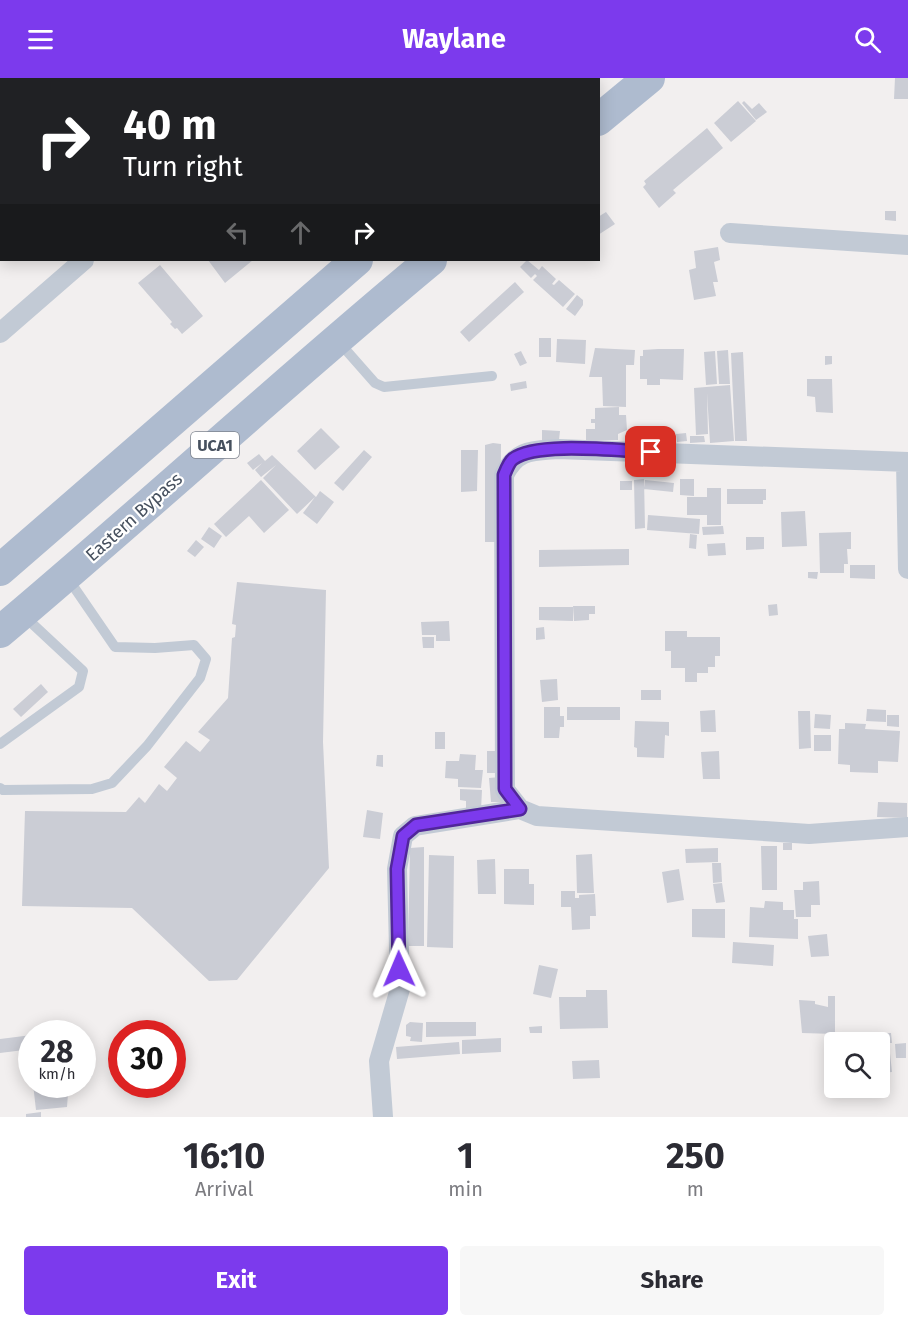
<!DOCTYPE html>
<style>
:root{--surface:#fff;--page:#f7f7f7;--text:#2b2b33;--muted:#7c7c81;--accent:#7c3aed}
body{margin:0;font-family:"Fira Sans",sans-serif;background:var(--page);color:var(--text);height:100vh;display:flex;flex-direction:column;font-size:22px;white-space:nowrap}
*{box-sizing:border-box;margin:0}
p{font-size:20px;color:var(--muted)}
.icon{flex:none;width:33px;height:33px;fill:none;stroke:currentColor;stroke-width:2;stroke-linecap:round;stroke-linejoin:round}
.map{position:relative;height:1039px;overflow:hidden}
.details{display:flex;flex-direction:column;background:var(--surface);flex:1}
.details>*{flex:none}
.guide{position:absolute;left:0px;top:0px;width:600px;height:183px;box-shadow:0 3px 15px #0003;background:#202124;color:#fff;overflow:hidden}
.tools{position:absolute;left:824px;top:954px;display:grid;gap:12px}
.tools a{display:grid;place-items:center;width:66px;height:66px;border-radius:6px;background:var(--surface);box-shadow:0 3px 15px #0003;font-size:30px}
.speed{position:absolute;left:18px;top:942px;display:flex;gap:12px;font-size:30px;font-weight:700;text-align:center}
.speed>*{display:grid;place-content:center;width:78px;height:78px;border-radius:50%;background:var(--surface);box-shadow:0 3px 15px #0003;line-height:1}
.speed small{font-size:15px;font-weight:400}
.speed .limit{border:9px solid #d22;background:#fff;color:#111}
.pin{position:absolute;display:grid;place-items:center;width:51px;height:51px;color:#fff;margin:-26px;border-radius:12px;box-shadow:0 3px 9px #0006}
.me{position:absolute;width:66px;margin:-33px;rotate:359deg;stroke-linejoin:round;filter:drop-shadow(0 0 4px #0008)}
.turn{display:flex;align-items:center;gap:21px;height:126px;padding:0 24px;font-size:27px}
.turn .icon{width:78px;height:78px;stroke-width:2.5}
.turn b{display:block;font-size:42px;line-height:51px}
.lanes{display:flex;align-items:center;height:57px;padding:0 24px;background:#0003;justify-content:center;gap:30px;direction:ltr}
.lanes .off{opacity:.35}
.eta{display:flex;justify-content:space-evenly;align-items:center;height:102px;text-align:center}
.eta b{font-size:36px;font-weight:700;line-height:42px}
.primary-button{display:flex;gap:12px;margin-top:auto;padding:12px 24px}
.primary-button a{flex:1;height:69px;border-radius:6px;background:var(--accent);color:#fff;font-size:24px;font-weight:700;line-height:69px;text-align:center}
.primary-button a+a{background:var(--page);color:var(--text)}
header{display:flex;justify-content:space-between;align-items:center;height:78px;padding:0 24px;background:var(--accent);color:#fff;font-size:27px;font-weight:700}
.map>svg:first-child{display:block}
</style>
<header><svg class="icon" aria-label="menu" viewBox="0 0 24 24"><path d="M4 6h16M4 12h16M4 18h16"/></svg>Waylane<svg class="icon" aria-label="search" viewBox="0 0 24 24"><circle cx="10" cy="10" r="6"/><path d="M15 15l6 6"/></svg></header>
<div class="map">
<svg width="908" height="1039" viewBox="0 0 908 1039">
<rect width="100%" height="100%" fill="#f2efef"/>
<path fill="#cbcdd5" d="M 895,0 L 908,0 L 908,21 L 894,21 Z
M 738,23 L 756,43 L 731,64 L 714,45 Z
M 744,23 L 752,31 L 759,25 L 767,34 L 756,42 L 742,25 Z
M 707,50 L 723,70 L 673,112 L 676,115 L 659,130 L 643,109 L 646,106 L 644,103 Z
M 885,133 L 896,133 L 896,143 L 885,142 Z
M 606,134 L 615,146 L 598,157 L 598,139 Z
M 718,169 L 720,182 L 714,184 L 718,204 L 713,204 L 716,218 L 694,222 L 689,192 L 696,190 L 694,173 Z
M 208,182 L 253,182 L 225,205 Z
M 527,182 L 539,192 L 542,188 L 556,201 L 552,206 L 554,207 L 559,202 L 575,216 L 563,229 L 533,202 L 537,198 L 535,196 L 531,200 L 520,189 Z
M 160,187 L 203,238 L 182,256 L 177,250 L 175,251 L 170,246 L 172,244 L 138,205 Z
M 515,204 L 524,214 L 469,264 L 460,254 Z
M 577,217 L 583,222 L 583,227 L 575,238 L 566,231 Z
M 539,260 L 551,260 L 551,279 L 539,279 Z
M 557,261 L 586,262 L 585,286 L 556,284 Z
M 595,270 L 635,272 L 634,287 L 626,287 L 626,329 L 603,328 L 602,299 L 589,299 Z
M 658,271 L 684,271 L 683,302 L 660,301 L 660,307 L 647,307 L 647,301 L 640,301 L 640,278 L 643,278 L 643,272 Z
M 728,272 L 730,306 L 719,306 L 717,273 Z
M 521,273 L 527,285 L 520,288 L 514,276 Z
M 715,273 L 717,306 L 706,307 L 704,274 Z
M 743,274 L 747,363 L 735,363 L 731,275 Z
M 825,278 L 832,278 L 832,286 L 825,287 Z
M 807,301 L 832,301 L 833,335 L 816,334 L 815,319 L 807,318 Z
M 526,303 L 527,310 L 511,313 L 510,306 Z
M 730,307 L 734,363 L 710,365 L 707,315 L 708,356 L 696,357 L 694,310 Z
M 619,329 L 619,337 L 626,337 L 627,352 L 618,356 L 618,362 L 586,363 L 586,351 L 595,351 L 595,345 L 591,345 L 591,341 L 595,341 L 595,330 Z
M 321,350 L 340,369 L 315,392 L 297,373 Z
M 635,350 L 657,350 L 657,362 L 635,362 Z
M 542,352 L 560,353 L 559,362 L 542,362 Z
M 686,355 L 687,363 L 677,364 L 676,356 Z
M 690,358 L 704,358 L 705,364 L 690,365 Z
M 493,365 L 501,366 L 500,464 L 485,464 L 485,367 Z
M 364,372 L 372,379 L 343,413 L 334,405 Z
M 461,372 L 478,372 L 477,413 L 461,414 Z
M 259,376 L 265,383 L 272,377 L 316,419 L 320,413 L 334,424 L 317,446 L 303,435 L 315,419 L 297,436 L 263,400 L 276,387 L 261,399 L 255,392 L 262,385 L 253,392 L 247,385 Z
M 644,401 L 645,450 L 635,451 L 634,402 Z
M 680,401 L 694,401 L 694,418 L 680,417 Z
M 261,402 L 289,432 L 264,455 L 249,438 L 226,459 L 214,446 Z
M 645,402 L 674,405 L 673,414 L 644,411 Z
M 620,403 L 632,403 L 632,412 L 620,412 Z
M 707,410 L 721,410 L 721,447 L 707,447 L 707,437 L 687,437 L 687,419 L 707,419 Z
M 727,411 L 766,411 L 766,422 L 763,422 L 763,426 L 727,426 Z
M 805,433 L 807,468 L 782,469 L 781,434 Z
M 648,437 L 700,441 L 699,456 L 647,452 Z
M 723,448 L 724,456 L 703,457 L 702,449 Z
M 209,449 L 222,458 L 214,470 L 201,461 Z
M 851,454 L 851,471 L 847,471 L 848,486 L 844,486 L 844,495 L 820,495 L 819,455 Z
M 690,456 L 697,457 L 696,471 L 689,470 Z
M 746,459 L 764,459 L 764,471 L 746,472 Z
M 196,462 L 204,469 L 195,479 L 187,473 Z
M 725,465 L 726,477 L 708,478 L 707,466 Z
M 629,471 L 629,487 L 539,489 L 539,472 Z
M 850,487 L 875,487 L 875,501 L 850,500 Z
M 808,494 L 818,494 L 817,501 L 808,500 Z
M 237,504 L 326,512 L 323,664 L 329,790 L 237,902 L 209,903 L 132,830 L 22,828 L 25,733 L 126,734 L 139,719 L 145,725 L 159,706 L 167,713 L 177,700 L 164,689 L 186,663 L 200,674 L 210,662 L 198,654 L 228,620 L 232,560 L 235,559 L 236,547 L 232,546 Z
M 777,526 L 778,537 L 769,538 L 768,527 Z
M 573,528 L 595,528 L 595,536 L 589,536 L 589,542 L 574,543 Z
M 539,529 L 573,529 L 573,543 L 539,542 Z
M 449,543 L 450,563 L 436,563 L 436,557 L 422,557 L 421,544 Z
M 544,549 L 545,561 L 536,562 L 536,550 Z
M 665,553 L 687,553 L 687,559 L 720,559 L 720,578 L 715,578 L 715,589 L 708,589 L 708,595 L 697,595 L 697,604 L 685,604 L 685,590 L 671,590 L 671,573 L 665,573 Z
M 422,559 L 434,559 L 434,570 L 423,570 Z
M 557,601 L 558,622 L 542,624 L 540,602 Z
M 41,606 L 48,614 L 21,639 L 13,631 Z
M 641,612 L 661,612 L 661,622 L 641,622 Z
M 544,629 L 560,629 L 560,638 L 564,638 L 564,649 L 560,649 L 559,660 L 544,660 Z
M 567,629 L 620,629 L 620,642 L 567,642 Z
M 867,631 L 886,632 L 886,644 L 866,643 Z
M 715,632 L 716,654 L 701,654 L 700,633 Z
M 798,633 L 810,633 L 811,670 L 799,671 Z
M 815,636 L 831,637 L 830,651 L 814,650 Z
M 887,637 L 899,637 L 899,649 L 887,648 Z
M 635,643 L 669,644 L 669,658 L 665,657 L 664,680 L 637,679 L 637,670 L 634,669 Z
M 845,645 L 866,646 L 865,651 L 900,653 L 898,684 L 878,683 L 878,695 L 850,694 L 850,687 L 838,686 L 839,651 L 845,651 Z
M 435,654 L 445,654 L 445,671 L 435,671 Z
M 814,657 L 831,657 L 831,673 L 814,673 Z
M 487,673 L 499,673 L 500,695 L 487,695 Z
M 719,673 L 720,701 L 703,701 L 701,674 Z
M 460,676 L 476,677 L 475,692 L 483,692 L 481,710 L 458,709 L 458,701 L 445,700 L 446,683 L 459,683 Z
M 377,677 L 383,677 L 383,689 L 376,688 Z
M 500,699 L 502,724 L 491,724 L 489,700 Z
M 460,711 L 482,712 L 481,732 L 466,732 L 466,723 L 460,722 Z
M 878,724 L 907,725 L 907,740 L 877,739 Z
M 367,732 L 383,735 L 380,761 L 363,759 Z
M 783,765 L 792,765 L 792,772 L 783,772 Z
M 761,768 L 777,768 L 777,812 L 762,812 Z
M 424,769 L 424,868 L 408,868 L 410,770 Z
M 718,770 L 718,784 L 686,785 L 685,771 Z
M 592,776 L 594,815 L 577,815 L 576,777 Z
M 429,777 L 454,778 L 453,870 L 427,869 Z
M 495,781 L 496,816 L 478,816 L 477,782 Z
M 712,785 L 721,785 L 722,804 L 713,805 Z
M 504,791 L 529,791 L 529,806 L 534,806 L 534,827 L 504,826 Z
M 679,791 L 684,822 L 667,825 L 662,794 Z
M 819,803 L 820,827 L 811,827 L 811,839 L 796,839 L 794,812 L 803,812 L 803,804 Z
M 722,805 L 725,824 L 716,825 L 713,806 Z
M 561,813 L 575,813 L 575,820 L 579,820 L 579,817 L 595,816 L 596,838 L 590,838 L 590,851 L 572,852 L 571,829 L 561,829 Z
M 765,823 L 783,824 L 783,832 L 794,832 L 794,841 L 798,841 L 798,861 L 749,859 L 750,829 L 764,830 Z
M 692,831 L 725,831 L 725,860 L 692,859 Z
M 827,856 L 829,878 L 811,879 L 808,858 Z
M 733,864 L 774,867 L 773,888 L 732,885 Z
M 539,887 L 558,891 L 551,920 L 533,916 Z
M 586,912 L 607,912 L 608,950 L 560,951 L 559,919 L 586,919 Z
M 828,918 L 835,918 L 835,956 L 802,955 L 799,922 L 815,923 L 815,926 L 828,929 Z
M 410,944 L 423,945 L 422,964 L 410,963 L 411,959 L 406,958 L 406,947 Z
M 426,944 L 476,944 L 476,958 L 426,959 Z
M 542,948 L 542,955 L 530,955 L 529,949 Z
M 891,955 L 892,965 L 842,964 L 842,956 Z
M 32,957 L 32,971 L 0,975 L 0,961 Z
M 501,960 L 501,974 L 462,976 L 462,962 Z
M 459,964 L 460,976 L 397,981 L 396,969 Z
M 906,965 L 906,980 L 896,980 L 895,966 Z
M 889,966 L 892,994 L 879,995 L 879,967 Z
M 599,982 L 600,1000 L 573,1001 L 572,983 Z
M 83,988 L 91,988 L 92,999 L 84,999 Z
M 33,1006 L 64,1006 L 68,1016 L 67,1029 L 36,1032 Z
M 41,1034 L 41,1039 L 26,1039 L 26,1036 Z"/>
<g fill="none" stroke-linecap="round" stroke-linejoin="round">
<path stroke="#c2cad5" stroke-width="10" d="M 546,0 L 547,2
M 338,263 L 375,305 L 384,309 L 492,298
M 0,666 L 79,609 L 83,593 L 24,538
M 0,710 L 3,712 L 92,711 L 112,705 L 147,668 L 200,600 L 206,581 L 194,567 L 155,570 L 115,569 L 67,499"/>
<path stroke="#c2cad5" stroke-width="20" d="M 154,0 L 155,2
M 730,155 L 908,167
M 0,255 L 84,182
M 906,384 L 908,491
M 908,384 L 558,371 C 532,373 517,371 504,397 L 505,712 L 520,731 L 537,738 L 809,756 L 908,749
M 383,1039 L 379,983 L 400,911 L 397,791 L 403,758 L 415,748 L 520,731"/>
<path stroke="#aebbcf" stroke-width="32" d="M 572,2 L 574,0
M 598,42 L 649,0
M 0,492 L 357,182
M 0,554 C 145,432 285,303 431,182"/>
</g>
<g fill="none" stroke-linecap="round" stroke-linejoin="round">
<defs>
<path id="route" d="M 399,891 L 397,791 L 403,758 L 416,747 L 520,731 L 505,711 L 504,397 C 506,392 509,384 513,381 C 536,363 620,373 651,374"/>
</defs>
<use href="#route" stroke="#51269a" stroke-width="15"/>
<use href="#route" stroke="#7c3aed" stroke-width="10"/>
</g>
<g text-anchor="middle" stroke-width="4.5" stroke-linejoin="round" paint-order="stroke">
<rect fill="#fff" stroke="#7e848e" stroke-width="1.5" x="191" y="354" width="48" height="26" rx="4.5"/>
<g font-size="16" font-weight="bold" fill="#46505e">
<text x="215" y="373">UCA1</text>
</g>
<g font-size="18" fill="#46505e" stroke="#fff">
<text transform="translate(134 439) rotate(-42)" y="6">Eastern Bypass</text>
</g>
</g>
</svg>
<div class="tools">
<a><svg class="icon" aria-label="search" viewBox="0 0 24 24"><circle cx="10" cy="10" r="6"/><path d="M15 15l6 6"/></svg></a>
</div>
<div class="speed"><div>28<small>km/h</small></div><div class="limit">30</div></div>
<div class="pin" style="left:651px;top:374px;background:#d93025"><svg class="icon" aria-label="arrive" viewBox="0 0 24 24"><path d="M6 21V4h12l-3 4 3 4H6"/></svg></div>
<svg class="me" style="left:399px;top:891px" viewBox="-20 -20 40 40"><path d="M0-17L14 15 0 8-14 15z" fill="#7c3aed" stroke="#fff" stroke-width="4"/></svg>
<div class="guide">
<div class="turn"><svg class="icon" aria-label="right" viewBox="0 0 24 24"><path d="M7 20v-9h11M14 6l5 5-5 5"/></svg><div><b>40 m</b>Turn right</div></div>
<div class="lanes"><svg class="icon off" aria-label="left" viewBox="0 0 24 24"><path d="M17 20v-9H6M10 6l-5 5 5 5"/></svg><svg class="icon off" aria-label="ahead" viewBox="0 0 24 24"><path d="M12 20V5M6 11l6-6 6 6"/></svg><svg class="icon" aria-label="right" viewBox="0 0 24 24"><path d="M7 20v-9h11M14 6l5 5-5 5"/></svg></div>
</div>
</div>
<section class="details">
<div class="eta">
<div><b>16:10</b><p>Arrival</p></div>
<div><b>1</b><p>min</p></div>
<div><b>250</b><p>m</p></div>
</div>
<div class="primary-button"><a>Exit</a><a>Share</a></div>
</section>
